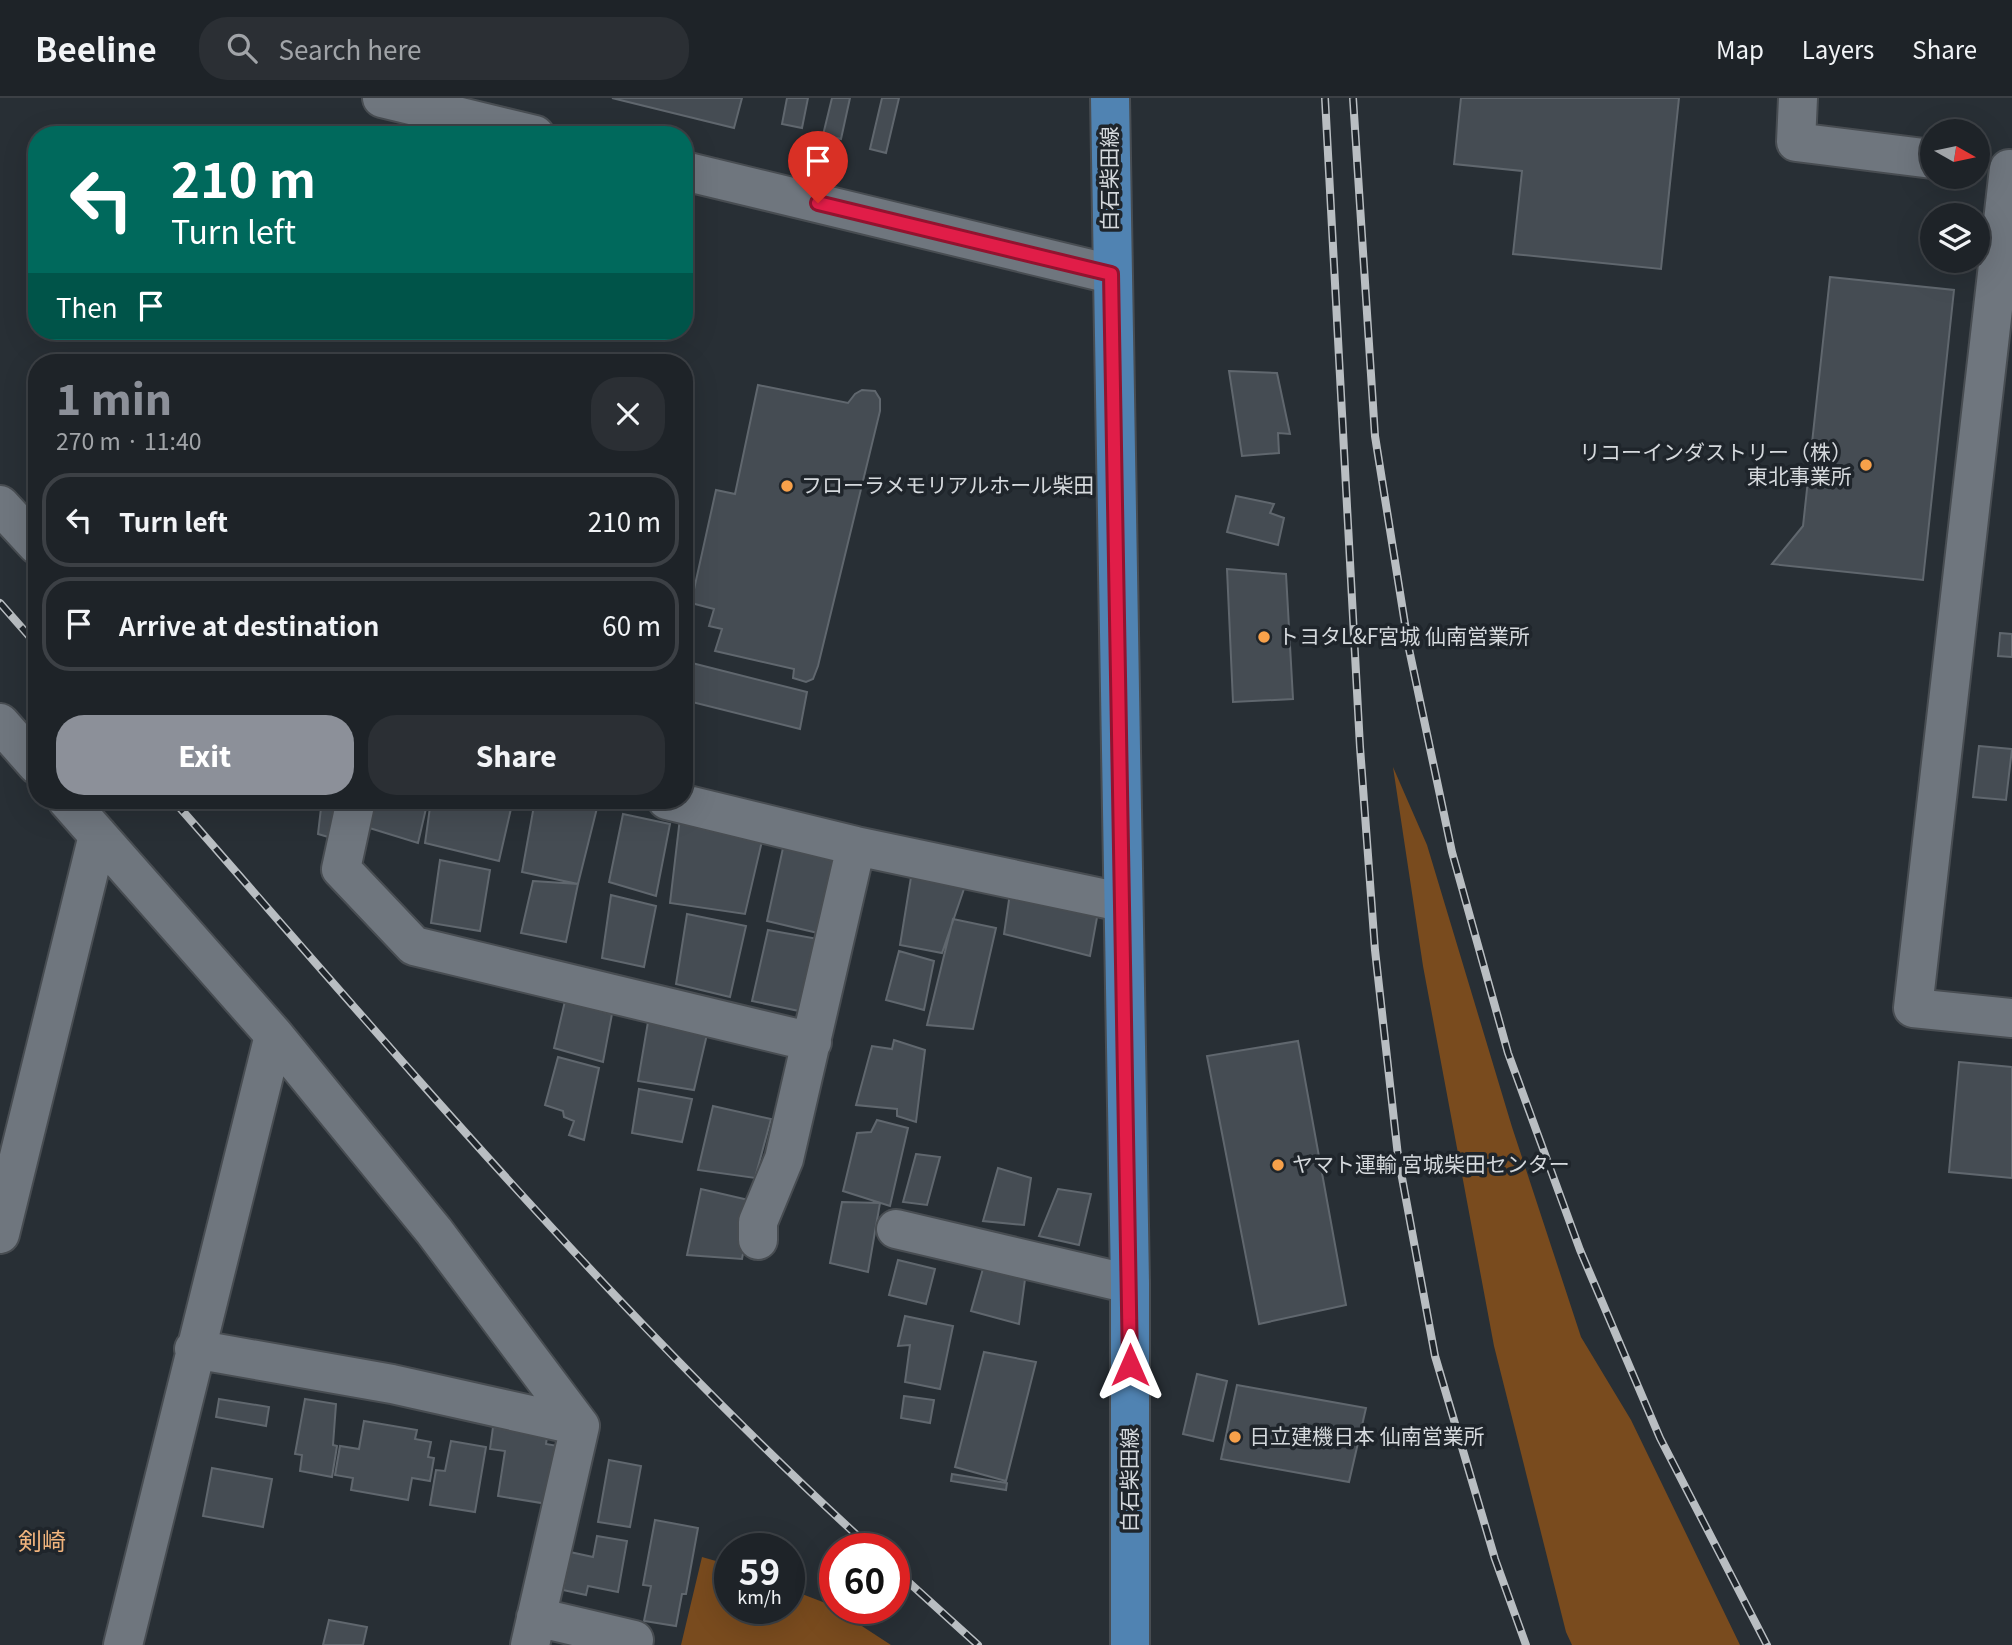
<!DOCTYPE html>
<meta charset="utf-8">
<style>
:root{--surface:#1e2328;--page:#2b2f34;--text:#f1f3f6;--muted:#a1a4a8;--line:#3c4045;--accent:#8c9099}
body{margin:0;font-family:Georgia,"Noto Sans JP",serif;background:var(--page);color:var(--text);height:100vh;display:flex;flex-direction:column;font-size:26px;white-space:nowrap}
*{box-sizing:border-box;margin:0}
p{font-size:23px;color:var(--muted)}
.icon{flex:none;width:38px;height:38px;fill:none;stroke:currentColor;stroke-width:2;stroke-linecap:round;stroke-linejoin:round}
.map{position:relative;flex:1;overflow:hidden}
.panel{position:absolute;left:28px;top:256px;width:665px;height:455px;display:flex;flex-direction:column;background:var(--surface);border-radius:28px;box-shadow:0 7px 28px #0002,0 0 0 2px var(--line)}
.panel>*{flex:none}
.banner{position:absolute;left:28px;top:28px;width:665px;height:214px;border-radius:28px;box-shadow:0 7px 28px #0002,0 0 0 2px var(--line);background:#00695c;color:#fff;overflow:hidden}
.needle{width:46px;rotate:99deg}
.controls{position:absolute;left:1920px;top:21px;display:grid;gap:14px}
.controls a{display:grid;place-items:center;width:70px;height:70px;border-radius:50%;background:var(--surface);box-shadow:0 7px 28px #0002,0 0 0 2px var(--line);font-size:35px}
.speed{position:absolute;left:714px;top:1435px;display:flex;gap:14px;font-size:35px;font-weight:700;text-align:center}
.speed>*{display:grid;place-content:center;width:91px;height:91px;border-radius:50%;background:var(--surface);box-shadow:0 7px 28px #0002,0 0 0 2px var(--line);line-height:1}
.speed small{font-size:18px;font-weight:400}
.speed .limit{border:10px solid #d22;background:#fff;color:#111}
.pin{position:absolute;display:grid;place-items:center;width:60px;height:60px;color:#fff;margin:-72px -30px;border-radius:50% 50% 50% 0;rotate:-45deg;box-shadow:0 0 7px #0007}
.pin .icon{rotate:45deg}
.me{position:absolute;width:77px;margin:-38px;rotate:0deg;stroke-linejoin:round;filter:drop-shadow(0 0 5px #0008)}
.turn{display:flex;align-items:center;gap:24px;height:147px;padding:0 28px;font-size:32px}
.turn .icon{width:91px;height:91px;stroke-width:2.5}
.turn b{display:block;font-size:49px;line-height:60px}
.then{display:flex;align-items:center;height:66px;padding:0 28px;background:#0003;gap:14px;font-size:26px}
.round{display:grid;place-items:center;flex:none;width:74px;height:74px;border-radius:28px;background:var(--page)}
.overview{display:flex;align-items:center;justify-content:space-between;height:119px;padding:0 28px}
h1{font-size:42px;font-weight:800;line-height:52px;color:var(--accent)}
.button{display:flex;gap:14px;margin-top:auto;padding:14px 28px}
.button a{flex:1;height:80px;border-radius:28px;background:var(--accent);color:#fff;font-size:28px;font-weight:800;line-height:80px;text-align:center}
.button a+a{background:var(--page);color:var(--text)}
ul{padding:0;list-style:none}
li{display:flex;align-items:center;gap:21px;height:94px;margin:0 14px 10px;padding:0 14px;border:4px solid var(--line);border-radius:28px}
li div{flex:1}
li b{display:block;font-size:26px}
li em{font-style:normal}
header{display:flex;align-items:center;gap:42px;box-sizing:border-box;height:98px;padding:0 35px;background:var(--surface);border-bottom:2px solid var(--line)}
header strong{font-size:33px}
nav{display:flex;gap:38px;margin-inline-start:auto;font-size:24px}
.search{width:490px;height:63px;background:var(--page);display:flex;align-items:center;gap:18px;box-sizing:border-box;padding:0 24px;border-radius:28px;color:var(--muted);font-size:26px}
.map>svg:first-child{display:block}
</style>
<header>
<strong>Beeline</strong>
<div class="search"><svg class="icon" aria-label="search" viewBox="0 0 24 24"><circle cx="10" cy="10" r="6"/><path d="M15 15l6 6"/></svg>Search here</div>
<nav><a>Map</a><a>Layers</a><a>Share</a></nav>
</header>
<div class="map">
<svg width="2012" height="1547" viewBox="0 0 2012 1547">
<rect width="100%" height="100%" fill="#282f35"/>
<path fill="#794b1e" d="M 1393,669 L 1427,747 L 1512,1029 L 1581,1239 L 1631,1322 L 1740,1547 L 1572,1547 L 1566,1534 L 1494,1248 L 1423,868 Z
M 702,1459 L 730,1467 L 730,1510 L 789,1510 L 789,1491 L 828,1506 L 891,1547 L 681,1547 Z"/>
<path fill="#454c53" stroke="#60676e" stroke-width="2" d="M 612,0 L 742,0 L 734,30 Z
M 787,0 L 808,0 L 802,30 L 782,26 Z
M 832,0 L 850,0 L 841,41 L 823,37 Z
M 882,0 L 899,0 L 886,55 L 870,51 Z
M 1461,0 L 1679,0 L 1661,171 L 1513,156 L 1522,73 L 1454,66 Z
M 1830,179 L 1954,192 L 1923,482 L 1772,466 L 1803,428 Z
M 1229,273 L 1277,275 L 1290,336 L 1278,335 L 1279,355 L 1242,358 Z
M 758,287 L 848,305 L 855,296 L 862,292 L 875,293 L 880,301 L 880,313 L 818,568 L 813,581 L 806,584 L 793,580 L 794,571 L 715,553 L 722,531 L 709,528 L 714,511 L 691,505 L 716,392 L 735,396 Z
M 1236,398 L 1274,406 L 1270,415 L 1284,420 L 1278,447 L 1227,434 Z
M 1227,471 L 1286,476 L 1293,601 L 1233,604 Z
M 2000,535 L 2012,536 L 2012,559 L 1998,558 Z
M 684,563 L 807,594 L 800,631 L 684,602 Z
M 1979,648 L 2012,651 L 2006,702 L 1973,699 Z
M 343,702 L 335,741 L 318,736 L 321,710 L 295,703 Z
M 369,702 L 428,702 L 418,745 L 363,728 Z
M 431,702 L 513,702 L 499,763 L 425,745 Z
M 535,702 L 599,702 L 578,786 L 522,774 Z
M 623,716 L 670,726 L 656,798 L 609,784 Z
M 680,720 L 762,743 L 745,816 L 670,805 Z
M 783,750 L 840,762 L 822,836 L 767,823 Z
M 440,762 L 490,772 L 480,833 L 431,825 Z
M 912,773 L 966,785 L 942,855 L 900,847 Z
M 533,783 L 578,786 L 566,844 L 521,835 Z
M 1010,795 L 1098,814 L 1090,858 L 1004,836 Z
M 611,797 L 656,808 L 644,869 L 602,860 Z
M 687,816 L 746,828 L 730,899 L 676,886 Z
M 953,821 L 996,830 L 973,931 L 927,927 Z
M 768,832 L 818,841 L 799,913 L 752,903 Z
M 899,853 L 934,863 L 924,912 L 886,902 Z
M 565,903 L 612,916 L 603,964 L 554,950 Z
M 649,918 L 708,932 L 694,992 L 638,983 Z
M 894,942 L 925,952 L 916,1024 L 897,1018 L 897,1011 L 856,1007 L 872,948 L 892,951 Z
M 1298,943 L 1346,1207 L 1259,1226 L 1207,958 Z
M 558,959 L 599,970 L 584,1042 L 569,1037 L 574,1023 L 564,1019 L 563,1013 L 545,1007 Z
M 1959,964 L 2012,969 L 2012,1080 L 1949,1074 Z
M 639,991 L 692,1001 L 682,1044 L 632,1035 Z
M 713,1008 L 771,1021 L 755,1080 L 698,1072 Z
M 877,1022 L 908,1030 L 890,1108 L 843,1093 L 857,1035 L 871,1034 Z
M 916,1056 L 940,1059 L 927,1107 L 903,1104 Z
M 998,1070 L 1031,1080 L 1024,1127 L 983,1123 Z
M 701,1091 L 753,1103 L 742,1161 L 687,1157 Z
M 1058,1091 L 1091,1096 L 1079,1147 L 1039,1138 Z
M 842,1104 L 880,1105 L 868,1174 L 830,1165 Z
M 898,1162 L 935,1171 L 926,1206 L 889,1197 Z
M 984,1167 L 1026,1174 L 1019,1226 L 971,1213 Z
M 905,1218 L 953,1228 L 940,1291 L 905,1284 L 910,1247 L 898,1248 Z
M 984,1254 L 1036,1264 L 1006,1383 L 955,1369 Z
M 1197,1276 L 1227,1283 L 1213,1343 L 1183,1336 Z
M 1237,1287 L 1366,1310 L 1349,1384 L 1221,1361 Z
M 904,1298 L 934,1302 L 930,1325 L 901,1320 Z
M 219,1301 L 269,1309 L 266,1328 L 216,1319 Z
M 305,1301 L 336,1306 L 333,1347 L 337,1348 L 332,1379 L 300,1373 L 302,1357 L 295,1356 Z
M 364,1323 L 417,1332 L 415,1341 L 431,1344 L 428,1359 L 434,1360 L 430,1383 L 412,1380 L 408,1402 L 351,1392 L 353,1380 L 335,1377 L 340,1348 L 359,1351 Z
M 493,1329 L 547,1339 L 546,1346 L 569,1350 L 560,1408 L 498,1398 L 505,1353 L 490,1351 Z
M 451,1343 L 486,1349 L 475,1414 L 430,1407 L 436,1372 L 445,1373 Z
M 609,1362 L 641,1368 L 630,1429 L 598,1424 Z
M 212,1370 L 272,1381 L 263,1429 L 203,1418 Z
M 952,1376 L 1007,1385 L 1006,1392 L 951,1383 Z
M 655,1422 L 698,1430 L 686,1496 L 682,1496 L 676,1528 L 644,1523 L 651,1488 L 643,1487 Z
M 597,1438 L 627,1443 L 618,1494 L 588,1488 L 586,1497 L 563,1492 L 570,1454 L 593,1459 Z
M 329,1522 L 367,1529 L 363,1547 L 323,1547 Z"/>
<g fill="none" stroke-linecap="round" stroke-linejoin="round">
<defs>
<path id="minor" d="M 382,0 L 535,37
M 1798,0 L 1796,44 L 1932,61
M 2009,71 L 1913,910 L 2012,920
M 684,73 L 1111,176
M 0,407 L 37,447
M 0,625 L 37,667
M 67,702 L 274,937 L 434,1133 L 580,1328 L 530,1547
M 356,702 L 341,771 L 414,848 L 812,944
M 667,702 L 856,748 L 1121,804
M 896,1131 L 1130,1186
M 0,1136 L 98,737
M 758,1142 L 758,1124 L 784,1061 L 856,748
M 194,1251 L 392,1286 L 580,1328
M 536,1519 L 634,1542
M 123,1547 L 274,937"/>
<path id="major" d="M 1110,0 L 1130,1186 L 1130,1547"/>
</defs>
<use href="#minor" stroke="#484d52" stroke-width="42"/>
<use href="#major" stroke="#484d52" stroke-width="42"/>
<use href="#minor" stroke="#6f767e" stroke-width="38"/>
<use href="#major" stroke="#5083b2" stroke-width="38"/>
<defs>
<path id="rail" d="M 1325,0 L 1360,649 L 1375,852 L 1398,1058 L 1435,1258 L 1495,1461 L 1526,1547
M 1353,0 L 1375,338 L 1409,551 L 1452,754 L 1508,955 L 1580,1152 L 1660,1340 L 1767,1547
M 0,505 L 37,547
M 173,702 C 398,958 619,1221 872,1451
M 894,1471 L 978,1547"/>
</defs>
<use href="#rail" stroke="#b9bec2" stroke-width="8"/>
<use href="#rail" stroke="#1f252b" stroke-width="5" stroke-dasharray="16" stroke-linecap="butt"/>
</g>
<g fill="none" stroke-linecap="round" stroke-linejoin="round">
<defs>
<path id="route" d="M 818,105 L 1111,176 L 1130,1267"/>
</defs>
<use href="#route" stroke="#92132f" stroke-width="18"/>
<use href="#route" stroke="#e11d48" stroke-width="12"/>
</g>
<g fill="#f8a14a" stroke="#1f252b" stroke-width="2.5">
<circle cx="1866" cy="367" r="7"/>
<circle cx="787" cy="388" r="7"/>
<circle cx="1264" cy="539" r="7"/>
<circle cx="1278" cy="1067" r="7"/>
<circle cx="1235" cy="1339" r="7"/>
</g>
<g text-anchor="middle" stroke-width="7" stroke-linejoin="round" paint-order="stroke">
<g font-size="21" fill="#d5d9dd" stroke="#1f252b">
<text transform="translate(1110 81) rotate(-90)" y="7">白石柴田線</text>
<text transform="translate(1130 1382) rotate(-90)" y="7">白石柴田線</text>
</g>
<g font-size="21" fill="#d5d9dd" stroke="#1f252b" text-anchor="start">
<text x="1852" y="362" text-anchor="end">リコーインダストリー（株）<tspan x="1852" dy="24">東北事業所</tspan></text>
<text x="801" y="395">フローラメモリアルホール柴田</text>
<text x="1278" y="546">トヨタL&amp;F宮城 仙南営業所</text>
<text x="1292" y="1074">ヤマト運輸 宮城柴田センター</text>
<text x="1249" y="1346">日立建機日本 仙南営業所</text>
</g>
<g font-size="24" fill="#f0b37c" stroke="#1f252b">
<text x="42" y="1452">剣崎</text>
</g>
</g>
</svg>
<div class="controls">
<a><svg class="needle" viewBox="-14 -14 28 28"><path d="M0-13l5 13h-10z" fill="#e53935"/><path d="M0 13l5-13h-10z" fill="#a1a4a8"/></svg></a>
<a><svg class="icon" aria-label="layers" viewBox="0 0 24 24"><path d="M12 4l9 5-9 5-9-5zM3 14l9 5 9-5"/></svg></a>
</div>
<div class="speed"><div>59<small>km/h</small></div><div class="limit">60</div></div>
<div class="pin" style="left:818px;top:105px;background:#d93025"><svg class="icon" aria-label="arrive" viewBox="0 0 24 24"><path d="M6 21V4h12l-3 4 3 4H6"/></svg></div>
<svg class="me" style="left:1130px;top:1267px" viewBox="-20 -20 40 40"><path d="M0-17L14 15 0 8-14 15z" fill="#e11d48" stroke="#fff" stroke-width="4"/></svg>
<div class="banner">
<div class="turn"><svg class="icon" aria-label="left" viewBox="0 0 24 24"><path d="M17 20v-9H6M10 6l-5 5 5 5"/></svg><div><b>210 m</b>Turn left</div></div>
<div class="then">Then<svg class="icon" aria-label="arrive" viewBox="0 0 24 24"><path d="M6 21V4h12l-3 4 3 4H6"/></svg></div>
</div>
<section class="panel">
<div class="overview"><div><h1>1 min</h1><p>270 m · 11:40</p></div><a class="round"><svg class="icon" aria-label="close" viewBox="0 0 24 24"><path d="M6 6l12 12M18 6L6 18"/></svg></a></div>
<ul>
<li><svg class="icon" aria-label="left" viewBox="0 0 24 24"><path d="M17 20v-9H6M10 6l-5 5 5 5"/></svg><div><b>Turn left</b></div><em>210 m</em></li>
<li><svg class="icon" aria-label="arrive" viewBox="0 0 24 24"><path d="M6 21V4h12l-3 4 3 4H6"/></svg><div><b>Arrive at destination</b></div><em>60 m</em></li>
</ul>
<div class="button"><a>Exit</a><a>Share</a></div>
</section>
</div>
